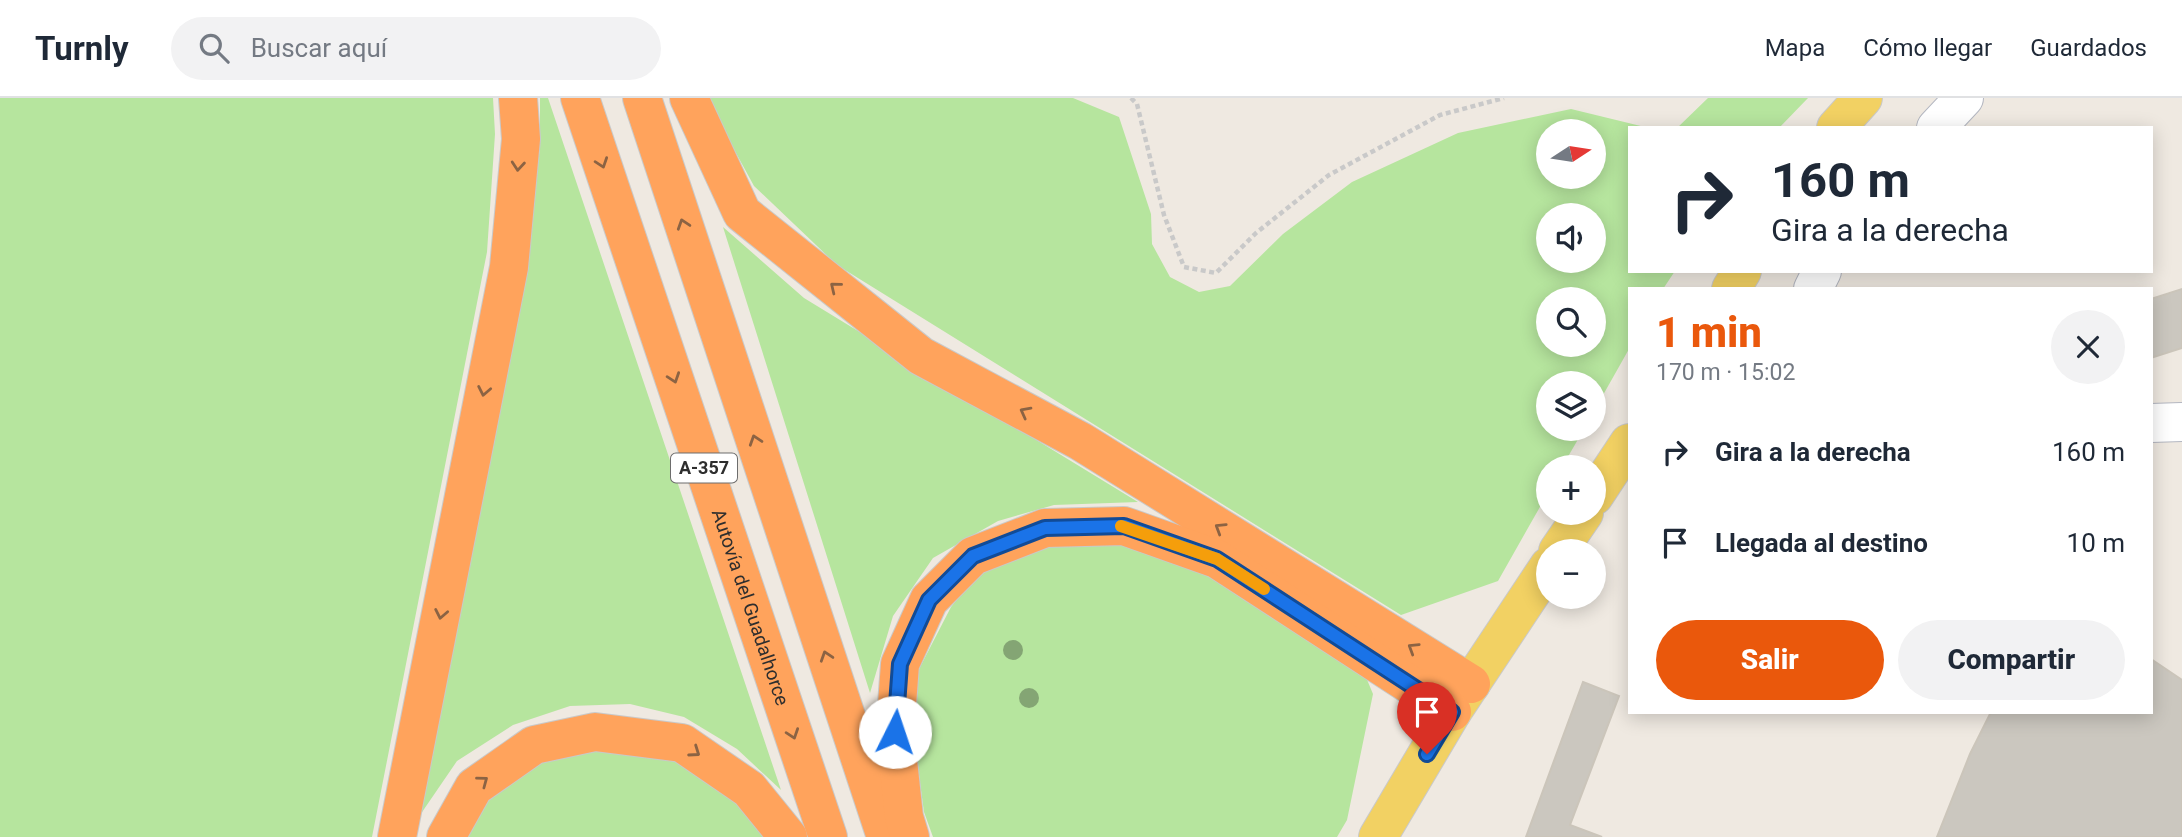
<!DOCTYPE html>
<html lang="es">
<meta charset="utf-8">
<style>
:root{--surface:#fff;--page:#f2f2f3;--text:#1f2937;--muted:#747a83;--line:#e0e1e3;--accent:#ea580c}
body{margin:0;font-family:Roboto,sans-serif;background:var(--page);color:var(--text);height:100vh;display:flex;flex-direction:column;font-size:26px;white-space:nowrap}
*{box-sizing:border-box;margin:0}
p{font-size:23px;color:var(--muted)}
.icon{flex:none;width:38px;height:38px;fill:none;stroke:currentColor;stroke-width:2;stroke-linecap:round;stroke-linejoin:round}
.map{position:relative;flex:1;overflow:hidden}
.details{position:absolute;left:1628px;top:189px;width:525px;height:427px;display:flex;flex-direction:column;background:var(--surface);border-radius:0px;box-shadow:0 4px 18px #0003}
.details>*{flex:none}
.guide{position:absolute;left:1628px;top:28px;width:525px;height:147px;border-radius:0px;box-shadow:0 4px 18px #0003;background:#fff;color:var(--text);overflow:hidden}
.needle{width:46px;rotate:78deg}
.controls{position:absolute;left:1536px;top:21px;display:grid;gap:14px}
.controls a{display:grid;place-items:center;width:70px;height:70px;border-radius:50%;background:var(--surface);box-shadow:0 4px 18px #0003;font-size:35px}
.pin{position:absolute;display:grid;place-items:center;width:60px;height:60px;color:#fff;margin:-72px -30px;border-radius:50% 50% 50% 0;rotate:-45deg;box-shadow:0 0 7px #0007}
.pin .icon{rotate:45deg}
.me{position:absolute;width:77px;margin:-38px;rotate:4deg;stroke-linejoin:round;filter:drop-shadow(0 0 5px #0008)}
.turn{display:flex;align-items:center;gap:24px;height:147px;padding:0 28px;font-size:32px}
.turn .icon{width:91px;height:91px;stroke-width:2.5}
.turn b{display:block;font-size:49px;line-height:60px}
.round{display:grid;place-items:center;flex:none;width:74px;height:74px;border-radius:37px;background:var(--page)}
.summary{display:flex;align-items:center;justify-content:space-between;height:119px;padding:0 28px}
h1{font-size:42px;font-weight:800;line-height:52px;color:var(--accent)}
.button{display:flex;gap:14px;margin-top:auto;padding:14px 28px}
.button a{flex:1;height:80px;border-radius:42px;background:var(--accent);color:#fff;font-size:28px;font-weight:800;line-height:80px;text-align:center}
.button a+a{background:var(--page);color:var(--text)}
ul{padding:0;list-style:none}
li{display:flex;align-items:center;gap:21px;height:91px;padding:0 28px}
li div{flex:1}
li b{display:block;font-size:26px}
li em{font-style:normal}
header{display:flex;align-items:center;gap:42px;box-sizing:border-box;height:98px;padding:0 35px;background:var(--surface);border-bottom:2px solid var(--line)}
header strong{font-size:33px}
nav{display:flex;gap:38px;margin-inline-start:auto;font-size:24px}
.search{width:490px;height:63px;background:var(--page);display:flex;align-items:center;gap:18px;box-sizing:border-box;padding:0 24px;border-radius:38px;color:var(--muted);font-size:26px}
.map>svg:first-child{display:block}
</style>
<header>
<strong>Turnly</strong>
<div class="search"><svg class="icon" aria-label="search" viewBox="0 0 24 24"><circle cx="10" cy="10" r="6"/><path d="M15 15l6 6"/></svg>Buscar aquí</div>
<nav><a>Mapa</a><a>Cómo llegar</a><a>Guardados</a></nav>
</header>
<div class="map">
<svg width="2182" height="739" viewBox="0 0 2182 739">
<rect width="100%" height="100%" fill="#efe9e1"/>
<path fill="#b6e59e" fill-rule="evenodd" d="M 0,0 L 493,0 L 495,36 L 487,154 L 372,739 L 0,739 Z
M 540,0 L 548,0 L 781,692 L 737,651 L 684,619 L 630,606 L 570,608 L 513,627 L 457,663 L 418,720 L 524,175 L 540,49 Z
M 706,0 L 1073,0 L 1119,19 L 1151,116 L 1152,146 L 1170,179 L 1199,194 L 1230,188 L 1283,136 L 1352,84 L 1458,35 L 1571,11 L 1649,30 L 1629,30 L 1629,173 L 1675,173 L 1663,191 L 1629,191 L 1629,251 L 1594,313 L 1594,285 L 1549,285 L 1549,331 L 1584,331 L 1562,369 L 1549,369 L 1549,393 L 1498,483 L 1401,517 L 837,167 L 754,88 ZM 1549,33 L 1594,33 L 1594,79 L 1549,79 ZM 1549,117 L 1594,117 L 1594,163 L 1549,163 ZM 1549,201 L 1594,201 L 1594,247 L 1549,247 Z
M 1708,0 L 1808,0 L 1779,30 L 1677,30 Z
M 723,129 L 804,200 L 1138,404 L 1054,407 L 998,423 L 933,460 L 893,518 L 870,595 Z
M 1103,442 L 1193,468 L 1363,572 L 1373,596 L 1347,722 L 1337,739 L 933,739 L 924,714 L 913,634 L 919,571 L 951,509 L 979,474 L 1059,444 Z
M 597,645 L 655,652 L 737,699 L 767,739 L 460,739 L 478,704 L 538,659 Z"/>
<path fill="#cbc7bf" stroke="#cbc5ba" stroke-width="2" d="M 2182,191 L 2182,250 L 2151,260 L 2151,201 Z
M 2151,561 L 2182,582 L 2182,739 L 1937,739 L 1970,656 L 1991,614 L 2151,614 Z
M 1583,584 L 1619,598 L 1570,727 L 1602,739 L 1526,739 Z"/>
<g fill="none" stroke-linecap="round" stroke-linejoin="round">
<defs>
<path id="minor" d="M 1936,30 L 1964,0
M 1813,191 L 1822,173
M 2151,325 L 2182,324"/>
<path id="major" d="M 1836,30 L 1863,0
M 1731,191 L 1742,173
M 1594,398 L 1629,345
M 1558,453 L 1584,415
M 1378,739 L 1452,614 L 1549,468"/>
<g id="highway">
<path id="s1" d="M 580,0 L 828,739"/>
<path d="M 642,0 L 886,739"/>
<path d="M 689,0 L 742,115 L 921,258 L 1080,343 L 1471,586"/>
<path d="M 397,739 L 509,169 L 521,41 L 518,0"/>
<path d="M 446,739 L 474,689 L 534,647 L 595,634 L 682,645 L 749,691 L 788,739"/>
<path d="M 910,739 L 904,719 L 895,634 L 900,566 L 929,502 L 973,458 L 1045,430 L 1124,428 L 1217,461 L 1452,614"/>
</g>
</defs>
<use href="#minor" stroke="#b4b7c1" stroke-width="40"/>
<use href="#major" stroke="#c9c9c9" stroke-width="40"/>
<use href="#highway" stroke="#c9c9c9" stroke-width="40"/>
<path stroke="#c9c9c9" stroke-width="4.5" stroke-dasharray="5 3.5" stroke-linecap="butt" d="M 1131,0 L 1137,6 L 1164,117 L 1184,169 L 1216,175 L 1256,135 L 1329,77 L 1440,17 L 1504,0"/>
<use href="#minor" stroke="#fff" stroke-width="38"/>
<use href="#major" stroke="#f2d163" stroke-width="38"/>
<use href="#highway" stroke="#ffa35c" stroke-width="38"/>
</g>
<g fill="#84a574">
<circle cx="1013" cy="552" r="10"/>
<circle cx="1029" cy="600" r="10"/>
</g>
<defs><path id="oneway-chevron" d="M-2-3.5L2.5 0L-2 3.5" fill="none" stroke-width="1.6" stroke-linecap="round" stroke-linejoin="round" transform="scale(1.75)"/></defs>
<g stroke="#8c6343">
<use href="#oneway-chevron" transform="translate(602 65) rotate(71)"/>
<use href="#oneway-chevron" transform="translate(518 68) rotate(95)"/>
<use href="#oneway-chevron" transform="translate(683 126) rotate(-108)"/>
<use href="#oneway-chevron" transform="translate(835 189) rotate(-141)"/>
<use href="#oneway-chevron" transform="translate(674 280) rotate(71)"/>
<use href="#oneway-chevron" transform="translate(484 293) rotate(101)"/>
<use href="#oneway-chevron" transform="translate(1025 314) rotate(-152)"/>
<use href="#oneway-chevron" transform="translate(755 342) rotate(-108)"/>
<use href="#oneway-chevron" transform="translate(1220 430) rotate(-148)"/>
<use href="#oneway-chevron" transform="translate(441 516) rotate(101)"/>
<use href="#oneway-chevron" transform="translate(1413 550) rotate(-148)"/>
<use href="#oneway-chevron" transform="translate(826 558) rotate(-108)"/>
<use href="#oneway-chevron" transform="translate(793 636) rotate(71)"/>
<use href="#oneway-chevron" transform="translate(695 654) rotate(35)"/>
<use href="#oneway-chevron" transform="translate(483 683) rotate(-37)"/>
</g>
<g fill="none" stroke-linecap="round" stroke-linejoin="round">
<defs>
<path id="route" d="M 895,634 L 900,566 L 929,502 L 973,458 L 1045,430 L 1124,428 L 1217,461 L 1452,614 L 1427,656"/>
</defs>
<use href="#route" stroke="#114b97" stroke-width="18"/>
<use href="#route" stroke="#1a73e8" stroke-width="12"/>
<path stroke="#f59e0b" stroke-width="12" d="M 1121,428 L 1217,461 L 1264,491"/>
</g>
<g text-anchor="middle" stroke-width="7" stroke-linejoin="round" paint-order="stroke">
<rect fill="#fff" stroke="#6d6d6d" stroke-width="2" x="671" y="355.5" width="66" height="29" rx="5"/>
<g font-size="18" font-weight="bold" fill="#2e2e2e">
<text x="704" y="376">A-357</text>
</g>
<g font-size="19" fill="#2e2e2e" stroke="#fff">
<text dy="7" stroke="none"><textPath href="#s1" startOffset="537">Autovía del Guadalhorce</textPath></text>
</g>
</g>
</svg>
<div class="controls">
<a><svg class="needle" viewBox="-14 -14 28 28"><path d="M0-13l5 13h-10z" fill="#e53935"/><path d="M0 13l5-13h-10z" fill="#747a83"/></svg></a>
<a><svg class="icon" aria-label="sound" viewBox="0 0 24 24"><path d="M4 9h4l5-4v14l-5-4H4zM17 9q2 3 0 6"/></svg></a>
<a><svg class="icon" aria-label="search" viewBox="0 0 24 24"><circle cx="10" cy="10" r="6"/><path d="M15 15l6 6"/></svg></a>
<a><svg class="icon" aria-label="layers" viewBox="0 0 24 24"><path d="M12 4l9 5-9 5-9-5zM3 14l9 5 9-5"/></svg></a>
<a>+</a>
<a>−</a>
</div>
<div class="pin" style="left:1427px;top:656px;background:#d93025"><svg class="icon" aria-label="arrive" viewBox="0 0 24 24"><path d="M6 21V4h12l-3 4 3 4H6"/></svg></div>
<svg class="me" style="left:895px;top:634px" viewBox="-20 -20 40 40"><circle r="19" fill="#fff"/><path d="M0-13L10 11 0 6-10 11z" fill="#1a73e8"/></svg>
<div class="guide">
<div class="turn"><svg class="icon" aria-label="right" viewBox="0 0 24 24"><path d="M7 20v-9h11M14 6l5 5-5 5"/></svg><div><b>160 m</b>Gira a la derecha</div></div>
</div>
<section class="details">
<div class="summary"><div><h1>1 min</h1><p>170 m · 15:02</p></div><a class="round"><svg class="icon" aria-label="close" viewBox="0 0 24 24"><path d="M6 6l12 12M18 6L6 18"/></svg></a></div>
<ul>
<li><svg class="icon" aria-label="right" viewBox="0 0 24 24"><path d="M7 20v-9h11M14 6l5 5-5 5"/></svg><div><b>Gira a la derecha</b></div><em>160 m</em></li>
<li><svg class="icon" aria-label="arrive" viewBox="0 0 24 24"><path d="M6 21V4h12l-3 4 3 4H6"/></svg><div><b>Llegada al destino</b></div><em>10 m</em></li>
</ul>
<div class="button"><a>Salir</a><a>Compartir</a></div>
</section>
</div>
